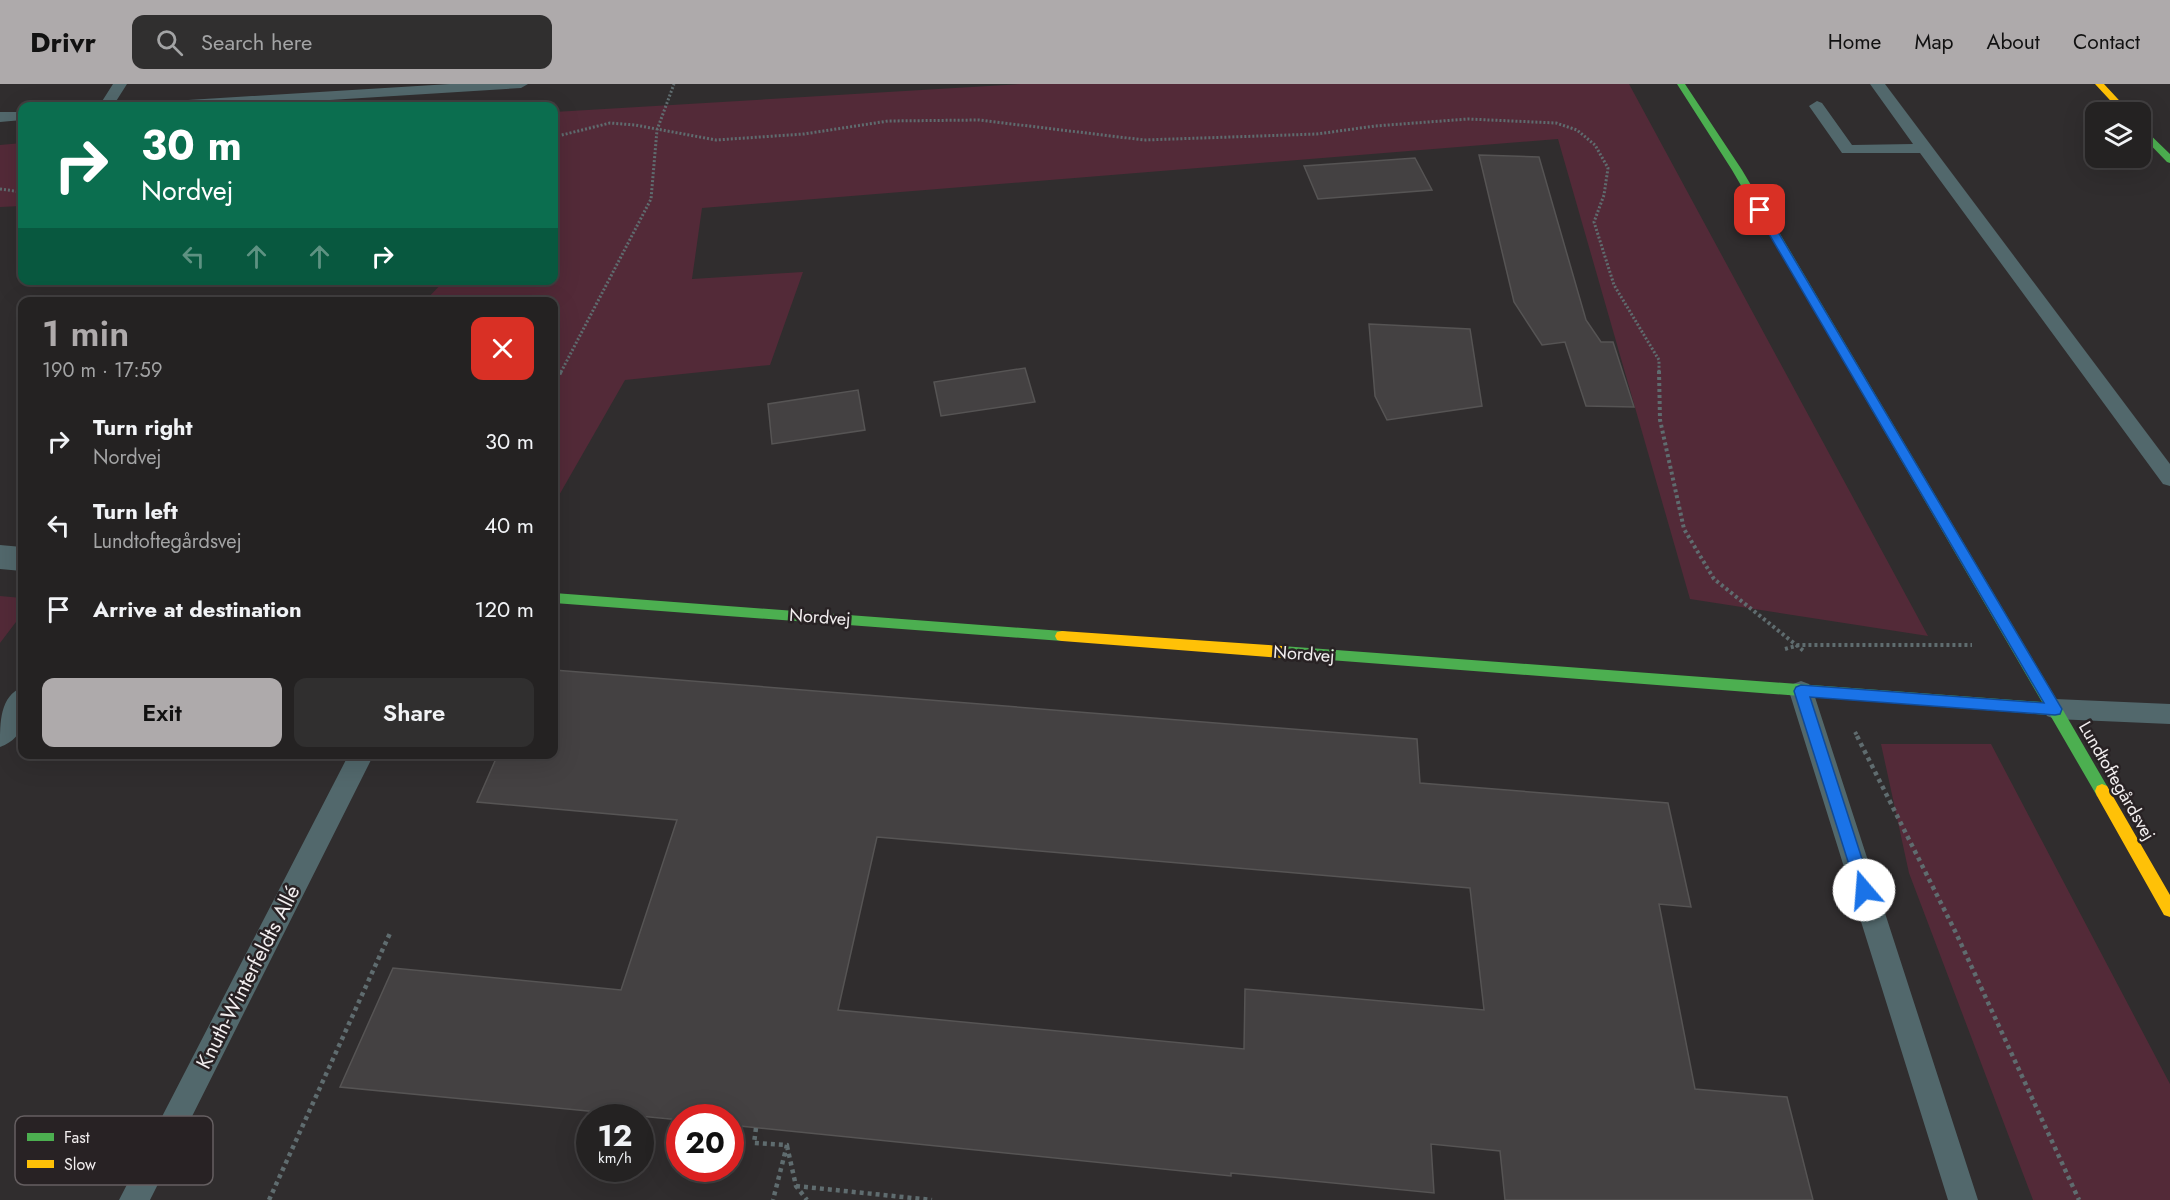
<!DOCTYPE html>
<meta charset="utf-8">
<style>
:root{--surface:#242222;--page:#302f2f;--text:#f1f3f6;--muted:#a3a4a5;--line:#413f40;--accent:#aeaaab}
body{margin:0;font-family:Jost,sans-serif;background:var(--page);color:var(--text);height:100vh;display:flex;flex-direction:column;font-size:22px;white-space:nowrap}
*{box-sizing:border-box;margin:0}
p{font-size:20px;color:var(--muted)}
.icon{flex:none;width:33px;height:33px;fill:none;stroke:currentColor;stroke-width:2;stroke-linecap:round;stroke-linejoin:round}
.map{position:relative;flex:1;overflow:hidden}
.side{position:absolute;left:18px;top:213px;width:540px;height:462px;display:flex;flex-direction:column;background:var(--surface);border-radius:12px;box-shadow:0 6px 24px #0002,0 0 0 2px var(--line)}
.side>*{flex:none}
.guide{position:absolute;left:18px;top:18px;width:540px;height:183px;border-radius:12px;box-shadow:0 6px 24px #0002,0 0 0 2px var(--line);background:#0b6e4f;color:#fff;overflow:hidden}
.controls{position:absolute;left:2085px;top:18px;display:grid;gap:12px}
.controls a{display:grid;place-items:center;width:66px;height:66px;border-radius:12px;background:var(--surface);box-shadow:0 6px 24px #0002,0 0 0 2px var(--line);font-size:30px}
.speed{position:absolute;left:576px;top:1020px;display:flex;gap:12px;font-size:30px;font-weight:700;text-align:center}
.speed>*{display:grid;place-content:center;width:78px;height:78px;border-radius:50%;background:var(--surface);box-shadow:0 6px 24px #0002,0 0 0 2px var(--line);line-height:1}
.speed small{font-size:15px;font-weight:400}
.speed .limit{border:9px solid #d22;background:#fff;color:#111}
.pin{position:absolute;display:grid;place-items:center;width:51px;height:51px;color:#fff;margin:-26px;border-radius:12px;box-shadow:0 3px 9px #0006}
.me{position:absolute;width:66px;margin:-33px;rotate:342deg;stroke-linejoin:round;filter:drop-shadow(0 0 4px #0008)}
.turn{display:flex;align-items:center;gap:21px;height:126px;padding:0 24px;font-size:27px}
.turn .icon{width:78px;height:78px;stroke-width:2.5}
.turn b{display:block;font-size:42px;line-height:51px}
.lanes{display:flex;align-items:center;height:57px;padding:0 24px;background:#0003;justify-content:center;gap:30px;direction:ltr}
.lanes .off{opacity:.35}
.round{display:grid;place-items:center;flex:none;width:63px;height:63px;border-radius:12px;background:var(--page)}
.overview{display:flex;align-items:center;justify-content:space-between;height:102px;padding:0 24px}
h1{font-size:36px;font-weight:600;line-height:45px;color:var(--accent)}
.button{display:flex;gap:12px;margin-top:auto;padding:12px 24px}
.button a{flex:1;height:69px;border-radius:12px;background:var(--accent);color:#111;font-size:24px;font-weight:600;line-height:69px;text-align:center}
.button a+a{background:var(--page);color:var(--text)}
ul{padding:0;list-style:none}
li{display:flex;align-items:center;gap:18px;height:84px;padding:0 24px}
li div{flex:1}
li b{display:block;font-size:22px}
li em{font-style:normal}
header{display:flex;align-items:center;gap:36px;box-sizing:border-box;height:84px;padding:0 30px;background:var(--accent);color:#111}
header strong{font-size:28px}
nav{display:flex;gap:33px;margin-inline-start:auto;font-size:21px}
.search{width:420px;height:54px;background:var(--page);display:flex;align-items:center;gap:15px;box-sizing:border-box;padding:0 21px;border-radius:12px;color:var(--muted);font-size:22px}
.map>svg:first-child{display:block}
</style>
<header>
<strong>Drivr</strong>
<div class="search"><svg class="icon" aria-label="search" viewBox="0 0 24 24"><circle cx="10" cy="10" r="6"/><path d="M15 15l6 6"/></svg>Search here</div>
<nav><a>Home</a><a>Map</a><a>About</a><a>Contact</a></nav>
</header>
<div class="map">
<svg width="2170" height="1116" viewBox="0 0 2170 1116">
<rect width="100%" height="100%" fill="#302d2e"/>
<path fill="#532a38" d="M 1021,0 L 1629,0 L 1928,552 L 1690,515 L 1558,55 L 702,124 L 692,195 L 803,188 L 770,281 L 625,296 L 554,420 L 554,218 L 425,217 L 444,197 L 554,196 L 554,28 Z
M 22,59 L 22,122 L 0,123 L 0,61 Z
M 0,512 L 22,514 L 22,530 L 0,559 Z
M 1881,660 L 1991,660 L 2170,1000 L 2170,1116 L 2033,1116 L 1909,789 Z"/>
<path fill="#444142" stroke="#565454" stroke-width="1.5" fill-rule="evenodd" d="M 1479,71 L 1539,73 L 1586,236 L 1601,258 L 1613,258 L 1634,323 L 1586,322 L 1565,258 L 1542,261 L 1514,218 Z
M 1415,74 L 1432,106 L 1318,115 L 1304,82 Z
M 1369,240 L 1470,245 L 1482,322 L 1387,336 L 1375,312 Z
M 1025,284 L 1035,318 L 941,332 L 934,298 Z
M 858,306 L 865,346 L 772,360 L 768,320 Z
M 554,586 L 1417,655 L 1420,699 L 1668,719 L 1691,823 L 1659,820 L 1695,1005 L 1787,1013 L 1813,1116 L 1505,1116 L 1500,1067 L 1431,1060 L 1434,1109 L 1231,1089 L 1231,1092 L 730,1041 L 730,1034 L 680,1034 L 680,1036 L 340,1003 L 393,884 L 621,906 L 677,736 L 477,718 L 498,670 L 554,670 ZM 877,753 L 1470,804 L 1484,926 L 1245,905 L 1244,965 L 838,926 Z"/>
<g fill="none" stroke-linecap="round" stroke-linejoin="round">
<path stroke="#5f6c6f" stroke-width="3" stroke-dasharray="2 2" stroke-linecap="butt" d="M 554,53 L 610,39 L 635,41 L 716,56 L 804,50 L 888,37 L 979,36 L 1144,56 L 1317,50 L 1375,42 L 1468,35 L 1556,39 L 1577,46 L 1595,61 L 1608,84 L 1604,111 L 1594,138 L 1614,201 L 1659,276 L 1659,288
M 0,105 L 22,108
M 561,288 L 651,115 L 657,46 L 674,0"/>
<path stroke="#5f6c6f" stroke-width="4" stroke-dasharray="3 3" stroke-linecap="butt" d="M 1659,287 L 1660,336 L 1684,445 L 1714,495 L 1805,568
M 554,301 L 561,287
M 1785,565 L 1799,561 L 1972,561
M 1855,648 L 1858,653"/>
<path stroke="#5f6c6f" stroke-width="4.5" stroke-dasharray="4 4" stroke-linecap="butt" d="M 1857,652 L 1956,849 L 2079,1116
M 756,1044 L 754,1059 L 787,1061 L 773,1116
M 787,1062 L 796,1102 L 807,1116
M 796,1102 L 932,1116
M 269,1116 L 391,847"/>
<path fill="#52686c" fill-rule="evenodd" d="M 113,0 L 127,0 L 113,22 L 99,22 Z
M 450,0 L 528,0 L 521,4 L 236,22 L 164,22 L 172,17 Z
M 1870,0 L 1885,0 L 2170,380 L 2170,402 L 2163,400 L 1920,69 L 1842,69 L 1809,22 L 1817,17 L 1822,19 L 1852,61 L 1913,60 Z
M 0,28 L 22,28 L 22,36 L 0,38 Z
M 1801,597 L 1809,600 L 1813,607 L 1978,1116 L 1948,1116 L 1789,607 L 1793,600 Z
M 2055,615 L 2170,620 L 2170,640 L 2055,635 L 2047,632 L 2043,625 L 2047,618 Z
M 349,670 L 374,670 L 150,1116 L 119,1116 Z"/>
<path fill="#52686c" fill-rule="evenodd" d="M 0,461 L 22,463 L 22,487 L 0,485 Z
M 22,603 C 25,628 28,653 0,663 C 0,637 0,613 22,603 Z"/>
<path fill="#4caf50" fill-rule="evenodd" d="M 1677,0 L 1685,0 L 1742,86 L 2060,621 L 2107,702 L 2109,707 L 2107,712 L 2102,714 L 2097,712 L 2050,631 L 1277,572 L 1275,568 L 1277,564 L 1282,562 L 2042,618 L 1732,86 Z
M 2140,41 L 2170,70 L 2170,79 L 2167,78 L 2140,50 Z
M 554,509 L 1062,547 L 1067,548 L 1069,552 L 1067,556 L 1062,557 L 554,519 Z"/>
<path fill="#ffc107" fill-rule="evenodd" d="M 2095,0 L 2104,0 L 2130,28 L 2121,28 Z
M 1062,547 L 1282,562 L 1287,564 L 1289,568 L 1287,572 L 1282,574 L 1062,557 L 1057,556 L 1055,552 L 1057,548 Z
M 2102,700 L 2107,702 L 2170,811 L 2170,833 L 2164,831 L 2097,712 L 2095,707 L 2097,702 Z"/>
</g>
<path fill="#1a73e8" stroke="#114b97" stroke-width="1.5" d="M 1760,123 L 1765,126 L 2062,625 L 2060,630 L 2055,631 L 1810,613 L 1872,806 L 1870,811 L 1864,813 L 1859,811 L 1857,806 L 1794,607 L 1796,603 L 1801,601 L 2044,619 L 1755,126 Z"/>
<g text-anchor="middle" stroke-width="5" stroke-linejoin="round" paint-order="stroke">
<g font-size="18" fill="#f2eeef" stroke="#282224">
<text transform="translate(820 533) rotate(4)" y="6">Nordvej</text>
<text transform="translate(1304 570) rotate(4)" y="6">Nordvej</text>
<text transform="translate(2117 697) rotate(60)" y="6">Lundtoftegårdsvej</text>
</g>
<g font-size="21" fill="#f2eeef" stroke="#282224">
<text transform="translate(248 893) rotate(-63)" y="7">Knuth-Winterfeldts Allé</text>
</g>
</g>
<rect x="15" y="1032" width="198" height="69" rx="9" fill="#282224" stroke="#655f61" stroke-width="1.5"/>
<rect x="27" y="1049" width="27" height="8" fill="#4caf50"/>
<rect x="27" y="1076" width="27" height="8" fill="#ffc107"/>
<g font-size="16" fill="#f2eeef">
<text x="64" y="1059">Fast</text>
<text x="64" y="1086">Slow</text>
</g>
</svg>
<div class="controls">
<a><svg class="icon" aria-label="layers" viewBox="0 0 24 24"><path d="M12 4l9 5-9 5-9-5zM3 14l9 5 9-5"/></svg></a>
</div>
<div class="speed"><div>12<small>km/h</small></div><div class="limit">20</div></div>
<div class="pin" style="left:1760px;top:126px;background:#d93025"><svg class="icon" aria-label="arrive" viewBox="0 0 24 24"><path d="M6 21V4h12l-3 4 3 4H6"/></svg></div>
<svg class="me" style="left:1864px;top:806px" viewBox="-20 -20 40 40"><circle r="19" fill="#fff"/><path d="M0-13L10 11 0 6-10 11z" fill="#1a73e8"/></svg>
<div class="guide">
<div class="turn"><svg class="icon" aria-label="right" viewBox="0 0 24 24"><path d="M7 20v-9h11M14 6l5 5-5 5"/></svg><div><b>30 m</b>Nordvej</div></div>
<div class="lanes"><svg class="icon off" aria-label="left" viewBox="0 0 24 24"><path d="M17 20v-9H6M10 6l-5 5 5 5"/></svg><svg class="icon off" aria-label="ahead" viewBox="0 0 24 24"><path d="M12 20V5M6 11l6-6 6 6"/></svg><svg class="icon off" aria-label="ahead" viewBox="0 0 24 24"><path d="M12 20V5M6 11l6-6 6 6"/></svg><svg class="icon" aria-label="right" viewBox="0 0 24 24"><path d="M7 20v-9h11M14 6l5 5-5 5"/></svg></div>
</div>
<section class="side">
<div class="overview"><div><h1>1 min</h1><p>190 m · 17:59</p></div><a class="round" style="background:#d93025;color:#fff"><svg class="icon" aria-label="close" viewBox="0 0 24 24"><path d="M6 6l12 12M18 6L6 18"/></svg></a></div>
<ul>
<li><svg class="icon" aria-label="right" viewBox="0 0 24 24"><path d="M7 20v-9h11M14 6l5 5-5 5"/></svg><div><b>Turn right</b><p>Nordvej</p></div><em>30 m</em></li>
<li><svg class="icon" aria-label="left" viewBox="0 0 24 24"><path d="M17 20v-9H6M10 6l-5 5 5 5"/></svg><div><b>Turn left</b><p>Lundtoftegårdsvej</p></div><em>40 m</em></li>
<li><svg class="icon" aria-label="arrive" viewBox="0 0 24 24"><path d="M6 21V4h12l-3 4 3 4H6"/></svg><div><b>Arrive at destination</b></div><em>120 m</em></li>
</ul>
<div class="button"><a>Exit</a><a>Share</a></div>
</section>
</div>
